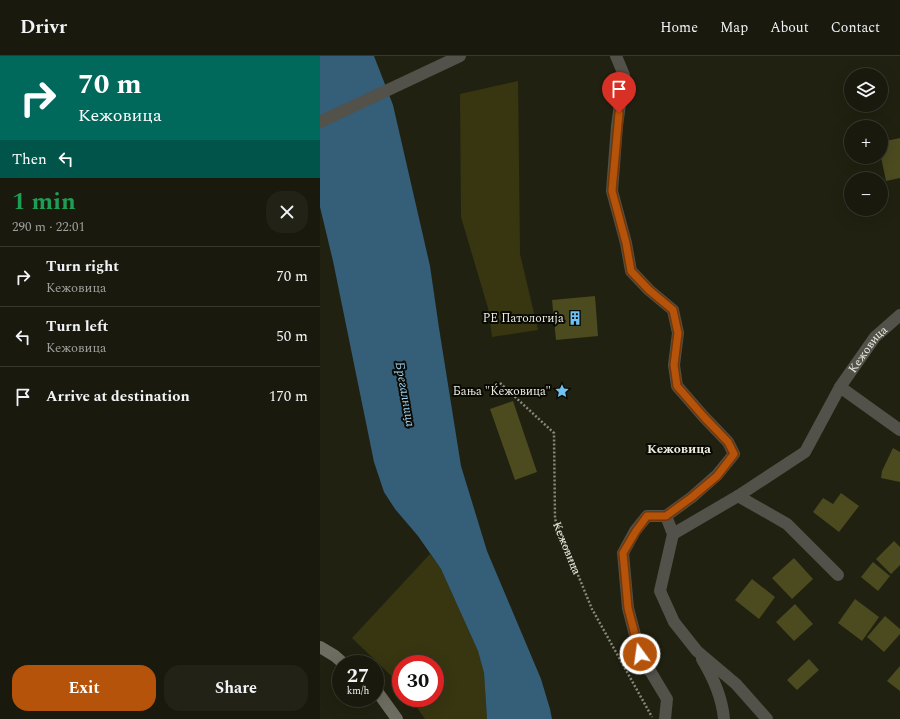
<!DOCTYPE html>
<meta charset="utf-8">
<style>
:root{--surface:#19190d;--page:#222216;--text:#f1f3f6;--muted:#9fa09d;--line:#37382e;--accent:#b45309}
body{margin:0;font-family:Spectral,serif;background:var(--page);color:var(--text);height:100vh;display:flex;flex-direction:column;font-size:15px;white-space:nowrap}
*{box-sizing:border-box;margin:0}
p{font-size:13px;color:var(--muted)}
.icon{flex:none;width:22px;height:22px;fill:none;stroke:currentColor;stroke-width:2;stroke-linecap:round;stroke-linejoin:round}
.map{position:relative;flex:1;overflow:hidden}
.drawer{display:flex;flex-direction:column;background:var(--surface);width:320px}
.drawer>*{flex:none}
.banner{background:#00695c;color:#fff;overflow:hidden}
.fabs{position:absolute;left:524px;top:12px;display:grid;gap:8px}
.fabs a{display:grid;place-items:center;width:44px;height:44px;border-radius:50%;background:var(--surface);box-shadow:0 4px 16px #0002,0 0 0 1px var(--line);font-size:20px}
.speed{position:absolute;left:12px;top:599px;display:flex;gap:8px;font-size:20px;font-weight:700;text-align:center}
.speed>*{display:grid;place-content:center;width:52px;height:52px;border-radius:50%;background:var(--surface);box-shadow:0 4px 16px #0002,0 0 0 1px var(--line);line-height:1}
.speed small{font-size:10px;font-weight:400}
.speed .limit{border:6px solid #d22;background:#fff;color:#111}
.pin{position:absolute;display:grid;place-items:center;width:34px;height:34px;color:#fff;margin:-41px -17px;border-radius:50% 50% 50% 0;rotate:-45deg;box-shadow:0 0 4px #0007}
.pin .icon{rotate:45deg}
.me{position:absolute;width:44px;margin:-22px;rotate:346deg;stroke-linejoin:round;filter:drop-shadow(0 0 3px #0008)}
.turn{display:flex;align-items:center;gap:14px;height:84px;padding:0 12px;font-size:18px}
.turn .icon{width:52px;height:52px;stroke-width:2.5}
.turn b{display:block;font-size:28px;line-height:34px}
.then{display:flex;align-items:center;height:38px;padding:0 12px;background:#0003;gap:8px;font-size:15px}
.round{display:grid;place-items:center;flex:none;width:42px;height:42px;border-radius:16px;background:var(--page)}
.headline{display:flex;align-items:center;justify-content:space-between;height:68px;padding:0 12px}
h1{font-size:24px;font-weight:700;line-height:30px;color:#1e9e55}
.action{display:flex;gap:8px;margin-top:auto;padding:8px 12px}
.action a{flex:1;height:46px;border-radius:16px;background:var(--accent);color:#fff;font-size:16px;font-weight:700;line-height:46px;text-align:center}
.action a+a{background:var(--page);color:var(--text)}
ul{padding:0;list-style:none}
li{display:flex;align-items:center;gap:12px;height:60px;padding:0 12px;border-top:1px solid var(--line)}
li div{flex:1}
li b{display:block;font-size:15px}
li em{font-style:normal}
header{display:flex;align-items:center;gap:24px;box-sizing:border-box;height:56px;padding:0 20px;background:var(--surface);border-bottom:1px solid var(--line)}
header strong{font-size:19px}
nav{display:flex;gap:22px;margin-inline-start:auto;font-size:14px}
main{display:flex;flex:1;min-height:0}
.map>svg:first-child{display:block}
</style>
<header>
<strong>Drivr</strong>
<nav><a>Home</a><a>Map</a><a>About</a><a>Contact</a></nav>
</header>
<main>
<section class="drawer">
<div class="banner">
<div class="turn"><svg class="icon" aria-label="right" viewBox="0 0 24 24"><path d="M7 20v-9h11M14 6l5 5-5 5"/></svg><div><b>70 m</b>Кежовица</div></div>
<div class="then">Then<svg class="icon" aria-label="left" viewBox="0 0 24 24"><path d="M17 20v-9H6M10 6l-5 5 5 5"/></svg></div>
</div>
<div class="headline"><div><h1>1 min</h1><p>290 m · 22:01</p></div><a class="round"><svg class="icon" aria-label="close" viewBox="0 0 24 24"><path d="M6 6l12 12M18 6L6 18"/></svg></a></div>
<ul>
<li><svg class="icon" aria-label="right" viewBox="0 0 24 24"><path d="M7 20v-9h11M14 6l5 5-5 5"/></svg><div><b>Turn right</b><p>Кежовица</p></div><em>70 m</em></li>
<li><svg class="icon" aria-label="left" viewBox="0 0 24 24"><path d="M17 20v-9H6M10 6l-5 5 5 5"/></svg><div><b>Turn left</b><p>Кежовица</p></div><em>50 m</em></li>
<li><svg class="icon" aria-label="arrive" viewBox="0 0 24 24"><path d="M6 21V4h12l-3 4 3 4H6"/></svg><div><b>Arrive at destination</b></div><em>170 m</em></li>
</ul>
<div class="action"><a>Exit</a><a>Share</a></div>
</section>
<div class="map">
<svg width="580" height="663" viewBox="0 0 580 663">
<rect width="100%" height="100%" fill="#212111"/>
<path fill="#383611" d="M 198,25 L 200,198 L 218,274 L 172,281 L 168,252 L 141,161 L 140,38 Z
M 110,498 L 121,513 L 158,595 L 164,617 L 167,663 L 105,663 L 90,642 L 115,642 L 115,608 L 81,608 L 81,629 L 32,582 Z"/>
<path fill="#355e78" d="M 0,0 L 54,0 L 73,49 L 110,210 L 119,272 L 141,410 L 167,495 L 221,623 L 230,653 L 232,663 L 167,663 L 164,617 L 158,595 L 121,513 L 98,480 L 75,453 L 64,436 L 54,406 L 13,205 L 0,151 Z"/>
<path fill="#4c4a1f" d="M 580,82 L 580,122 L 566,125 L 561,101 L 561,86 Z
M 275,240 L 278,280 L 236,284 L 232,244 Z
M 193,345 L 217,416 L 195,424 L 170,353 Z
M 573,392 L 580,396 L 580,426 L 561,422 L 562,415 Z
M 521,437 L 539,450 L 519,476 L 493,456 L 503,442 L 513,448 Z
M 574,485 L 580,491 L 580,509 L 571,518 L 556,503 Z
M 474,502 L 493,523 L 472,543 L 452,522 Z
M 553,506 L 570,520 L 558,535 L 541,521 Z
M 432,523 L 455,541 L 439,563 L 415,544 Z
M 535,543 L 559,561 L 542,585 L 518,567 Z
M 475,548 L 493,568 L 474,585 L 456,566 Z
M 565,560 L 580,573 L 580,578 L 564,596 L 547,581 Z
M 489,603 L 499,614 L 477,634 L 467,624 Z
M 580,610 L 580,635 L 567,625 Z"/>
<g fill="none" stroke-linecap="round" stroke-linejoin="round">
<path stroke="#88887b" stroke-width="2.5" stroke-dasharray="2 2" stroke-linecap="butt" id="s1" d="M 180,327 L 234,377 L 235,463 L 272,553 L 332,661"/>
<g stroke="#52514a" stroke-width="12">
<path d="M 296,0 L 304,19 L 297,70 L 292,135 L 306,187 L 311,215 L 329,234 L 353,254 L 358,277 L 354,309 L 357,330 L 384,361 L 408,386 L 414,398 L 397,419 L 372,441 L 346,460 L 327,460 L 315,475 L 303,497 L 308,552 L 320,598 L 347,643 L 345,663"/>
<path d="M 0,66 L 140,0"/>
<path id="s2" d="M 520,331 L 555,281 L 580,259"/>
<path d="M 418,440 L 485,396 L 520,331 L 580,374"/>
<path d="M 346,460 L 353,478 L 340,535 L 354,566 L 377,595 L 416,628 L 447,663"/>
<path d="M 353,478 L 418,440 L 467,468 L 518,519"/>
<path d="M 382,603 C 393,621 402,641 404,663"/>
</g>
<path stroke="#6e6d61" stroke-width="12" d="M 0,591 L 15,600 L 24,608
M 55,635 L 59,638 L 77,663"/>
</g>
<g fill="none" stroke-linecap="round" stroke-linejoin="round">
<defs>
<path id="route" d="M 299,57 L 292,135 L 306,187 L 311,215 L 329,234 L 353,254 L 358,277 L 354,309 L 357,330 L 384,361 L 408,386 L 414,398 L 397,420 L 372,441 L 346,460 L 327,460 L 316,475 L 303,497 L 308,552 L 320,598"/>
</defs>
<use href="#route" stroke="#753606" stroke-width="10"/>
<use href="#route" stroke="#b45309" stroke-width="7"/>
</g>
<defs>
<symbol id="building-bare" viewBox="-9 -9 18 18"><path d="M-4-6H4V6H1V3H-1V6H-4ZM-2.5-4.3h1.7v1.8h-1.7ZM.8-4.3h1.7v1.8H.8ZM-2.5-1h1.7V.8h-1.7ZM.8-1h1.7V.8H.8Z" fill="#70c2f4" stroke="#0a0a04" stroke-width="2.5" paint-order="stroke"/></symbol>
<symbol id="sight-bare" viewBox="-9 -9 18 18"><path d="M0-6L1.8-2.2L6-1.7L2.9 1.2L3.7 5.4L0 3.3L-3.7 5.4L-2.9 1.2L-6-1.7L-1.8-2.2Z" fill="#70c2f4" stroke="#0a0a04" stroke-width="2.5" paint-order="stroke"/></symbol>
</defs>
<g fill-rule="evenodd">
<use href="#building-bare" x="245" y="252" width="20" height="20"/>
<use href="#sight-bare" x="232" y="325" width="20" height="20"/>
</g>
<g text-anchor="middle" stroke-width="4" stroke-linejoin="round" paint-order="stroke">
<g font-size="12" fill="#ebebe0" stroke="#0a0a04" text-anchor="end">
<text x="244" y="266">РЕ Патологија</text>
<text x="231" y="339">Бања "Ќежовица"</text>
</g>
<g font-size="12" fill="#ebebe0" stroke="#0a0a04">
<text dy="4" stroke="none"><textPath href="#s2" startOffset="47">Кежовица</textPath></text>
<text dy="4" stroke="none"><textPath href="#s1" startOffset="191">Кежовица</textPath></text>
</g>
<g font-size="13" font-style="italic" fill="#9fd5f8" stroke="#0a0a04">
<text transform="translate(86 338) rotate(80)" y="5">Брегалница</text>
</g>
<g font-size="13" font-weight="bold" fill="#ebebe0" stroke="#0a0a04">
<text x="359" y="397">Кежовица</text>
</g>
</g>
</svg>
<div class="fabs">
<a><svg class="icon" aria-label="layers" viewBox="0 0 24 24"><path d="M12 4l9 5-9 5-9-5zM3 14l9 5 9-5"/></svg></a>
<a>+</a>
<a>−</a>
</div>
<div class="speed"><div>27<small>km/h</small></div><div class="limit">30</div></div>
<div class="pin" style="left:299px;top:57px;background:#d93025"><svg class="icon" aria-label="arrive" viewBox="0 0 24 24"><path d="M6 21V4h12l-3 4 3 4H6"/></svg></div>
<svg class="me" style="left:320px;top:598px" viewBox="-20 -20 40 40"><circle r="17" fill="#b45309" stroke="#fff" stroke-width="3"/><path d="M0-11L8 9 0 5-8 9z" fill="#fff"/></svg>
</div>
</main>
